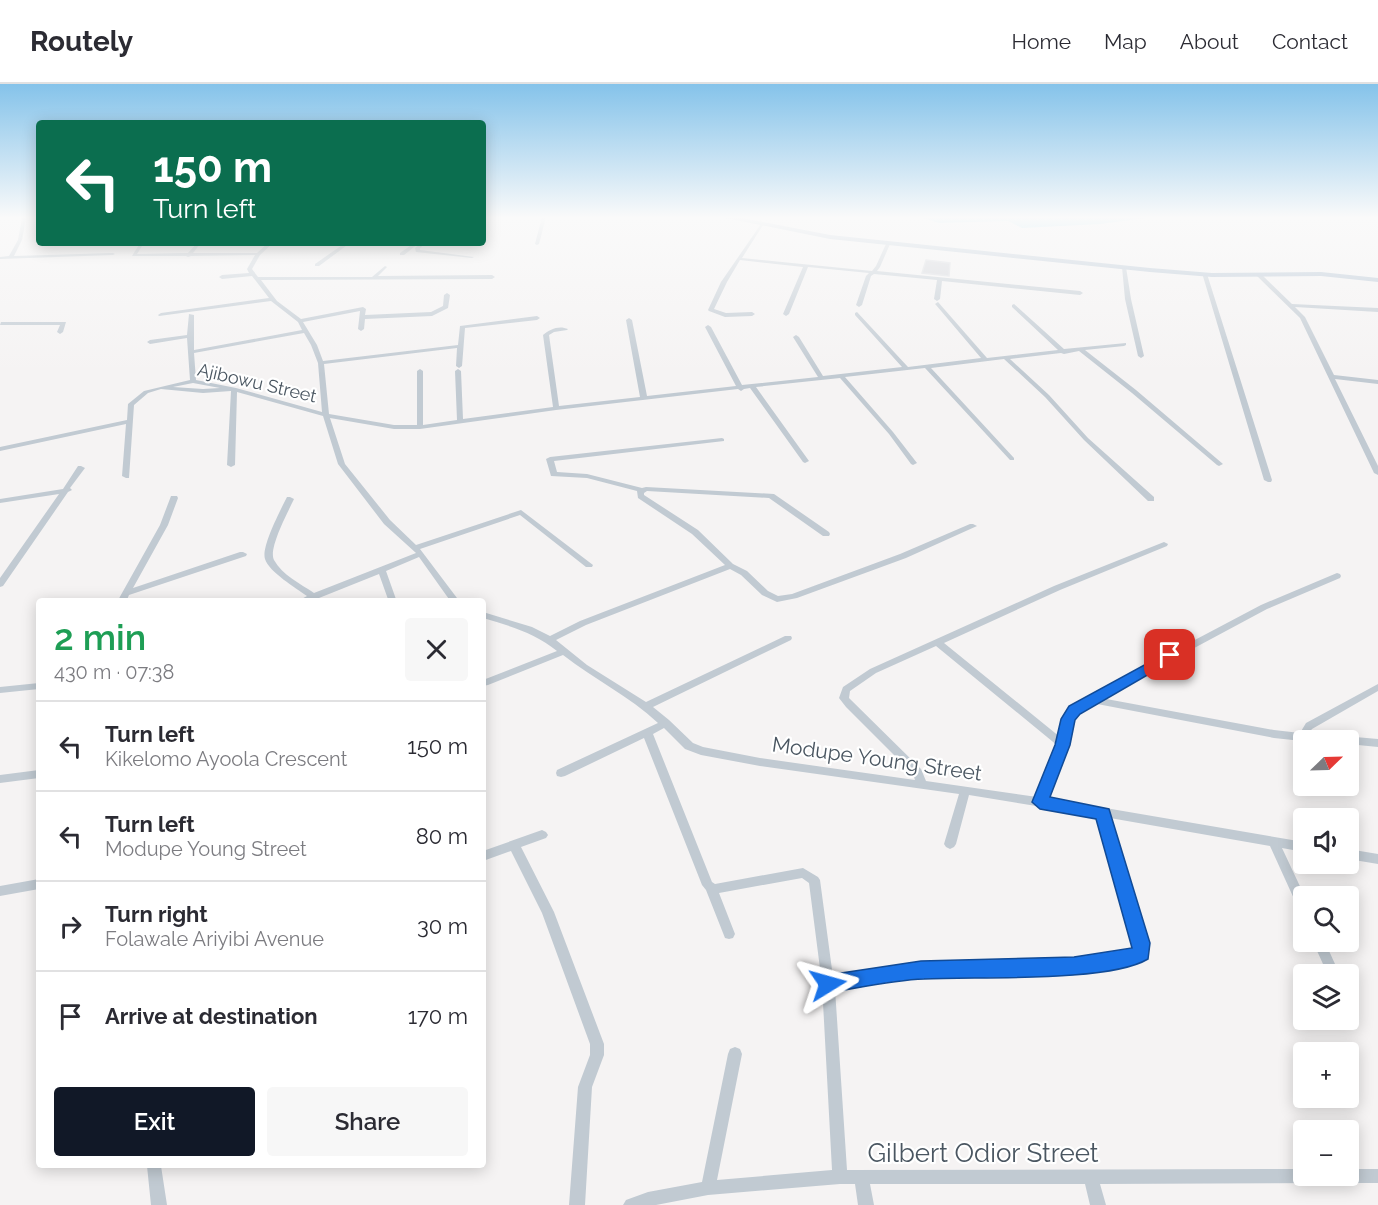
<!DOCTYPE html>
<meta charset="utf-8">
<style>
:root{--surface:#fff;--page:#f7f7f7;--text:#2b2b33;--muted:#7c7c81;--line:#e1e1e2;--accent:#111827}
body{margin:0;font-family:Raleway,sans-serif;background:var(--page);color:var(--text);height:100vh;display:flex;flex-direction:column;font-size:22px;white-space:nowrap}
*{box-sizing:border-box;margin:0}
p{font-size:20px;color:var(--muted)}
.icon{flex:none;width:33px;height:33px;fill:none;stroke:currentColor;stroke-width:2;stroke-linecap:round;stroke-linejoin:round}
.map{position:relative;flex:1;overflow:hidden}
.drawer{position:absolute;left:36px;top:514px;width:450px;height:570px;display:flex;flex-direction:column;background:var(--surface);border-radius:6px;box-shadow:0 3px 15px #0003}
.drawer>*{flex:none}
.top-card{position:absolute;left:36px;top:36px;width:450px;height:126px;border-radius:6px;box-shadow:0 3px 15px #0003;background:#0b6e4f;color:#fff;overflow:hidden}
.needle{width:39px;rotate:67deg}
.controls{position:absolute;left:1293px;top:646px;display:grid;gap:12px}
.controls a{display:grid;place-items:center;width:66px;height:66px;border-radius:6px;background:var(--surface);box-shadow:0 3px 15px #0003;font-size:30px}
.pin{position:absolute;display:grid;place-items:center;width:51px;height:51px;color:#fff;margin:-26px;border-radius:12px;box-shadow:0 3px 9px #0006}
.me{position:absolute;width:66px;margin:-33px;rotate:82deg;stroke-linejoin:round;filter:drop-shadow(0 0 4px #0008)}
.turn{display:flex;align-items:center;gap:21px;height:126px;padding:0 18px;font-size:27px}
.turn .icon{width:78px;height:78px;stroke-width:2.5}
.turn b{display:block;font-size:42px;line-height:51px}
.round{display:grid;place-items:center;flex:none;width:63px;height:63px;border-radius:6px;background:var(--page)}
.overview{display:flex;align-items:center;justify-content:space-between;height:102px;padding:0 18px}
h1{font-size:36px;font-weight:600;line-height:45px;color:#1e9e55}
.cta{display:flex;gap:12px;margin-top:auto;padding:12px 18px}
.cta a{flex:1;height:69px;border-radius:6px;background:var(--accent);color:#fff;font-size:24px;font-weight:600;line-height:69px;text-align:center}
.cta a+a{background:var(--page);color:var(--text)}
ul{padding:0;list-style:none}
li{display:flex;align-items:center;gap:18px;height:90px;padding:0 18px;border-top:2px solid var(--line)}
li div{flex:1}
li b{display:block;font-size:22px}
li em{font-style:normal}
header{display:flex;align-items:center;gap:36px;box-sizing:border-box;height:84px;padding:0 30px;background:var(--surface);border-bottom:2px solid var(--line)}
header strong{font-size:28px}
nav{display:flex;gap:33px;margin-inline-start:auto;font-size:21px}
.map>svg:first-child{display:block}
</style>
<header>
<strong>Routely</strong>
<nav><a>Home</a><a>Map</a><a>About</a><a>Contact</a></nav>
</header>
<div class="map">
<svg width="1378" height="1121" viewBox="0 0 1378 1121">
<rect width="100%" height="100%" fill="#f5f3f3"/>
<path fill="#90daee" d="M 920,133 L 1154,133 L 1100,140 L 1022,144 L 1008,137 L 939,139 Z"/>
<path fill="#cdcfd5" stroke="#d7d9de" stroke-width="1.5" d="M 926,176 L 950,179 L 949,192 L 922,189 Z"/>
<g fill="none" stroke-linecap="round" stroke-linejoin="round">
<path fill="#c1cad2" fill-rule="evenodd" d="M 22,133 L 26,133 L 22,156 L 14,172 L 113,169 L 115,170 L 113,171 L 0,175 L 0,173 L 9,172 L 18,156 Z
M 542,133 L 546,133 L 539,160 L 537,161 L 535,160 Z
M 761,140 L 763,141 L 742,174 L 872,187 L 876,182 L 886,160 L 888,159 L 890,160 L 880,183 L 877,187 L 1080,207 L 1083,209 L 1080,211 L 942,197 L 940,215 L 937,217 L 934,215 L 937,196 L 874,190 L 871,192 L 862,221 L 859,223 L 856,221 L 866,192 L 869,189 L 808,183 L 789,230 L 786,232 L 783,230 L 803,183 L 740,176 L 727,198 L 714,225 L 726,229 L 752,228 L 755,230 L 752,232 L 725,233 L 709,227 L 708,226 L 721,198 Z
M 140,159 L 144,159 L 137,170 L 188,169 L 197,159 L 201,159 L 193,169 L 257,169 L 268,159 L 273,159 L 260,171 L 252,185 L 258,193 L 372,193 L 385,182 L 387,183 L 378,192 L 492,191 L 495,193 L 492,195 L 261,196 L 277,217 L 301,235 L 363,223 L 366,225 L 365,231 L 431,228 L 443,222 L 444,211 L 447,209 L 450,211 L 448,224 L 432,232 L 365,235 L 364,245 L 361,247 L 358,245 L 360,227 L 303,238 L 317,261 L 323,277 L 458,261 L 460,242 L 537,232 L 540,234 L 537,236 L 465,244 L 462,282 L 459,284 L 456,282 L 457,264 L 324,280 L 329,330 L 394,341 L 417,341 L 417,287 L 420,285 L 423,287 L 423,341 L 457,336 L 455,287 L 458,285 L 461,287 L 463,335 L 553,323 L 543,251 C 550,245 559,241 568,245 L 567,246 L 554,248 L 549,251 L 559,322 L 640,313 L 626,236 L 629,234 L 632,236 L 647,312 L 736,302 L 705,243 L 708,241 L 711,243 L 742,301 L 818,293 L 793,253 L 796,251 L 799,253 L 823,292 L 902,283 L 855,231 L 855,229 L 857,228 L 908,283 L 981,274 L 936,221 L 935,220 L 938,218 L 987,274 L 1058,266 L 1012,223 L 1012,221 L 1014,220 L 1064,265 L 1126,259 L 1126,261 L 1124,262 L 1085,266 L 1136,306 L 1223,380 L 1219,382 L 1217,381 L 1132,309 L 1079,267 L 1064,270 L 1061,269 L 1010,275 L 1049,311 L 1088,354 L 1154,413 L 1154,417 L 1148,417 L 1084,356 L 1045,313 L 1004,275 L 931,284 L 1014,374 L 1014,376 L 1010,376 L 925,284 L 845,293 L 893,348 L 917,379 L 913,381 L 911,380 L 889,350 L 840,294 L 756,303 L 809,377 L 805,379 L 803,378 L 750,304 L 744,305 L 741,307 L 738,305 L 556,326 L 420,345 L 394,345 L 330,334 L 345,380 L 390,436 L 416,461 L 521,426 L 593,481 L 592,483 L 586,483 L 520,431 L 420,465 L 460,518 L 451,518 L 419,473 L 386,487 L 397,518 L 389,518 L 379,490 L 309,518 L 296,518 L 307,512 C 296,504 269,488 265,475 C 261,463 281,425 287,413 L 290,413 L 294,415 C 288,428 268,465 274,476 C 282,491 301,500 314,509 L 416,469 L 384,440 L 338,380 L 323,332 L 237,308 L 235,381 L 231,383 L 227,381 L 231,307 L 203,309 L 161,305 L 148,309 L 134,321 L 129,394 L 126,394 L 122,392 L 126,340 L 0,367 L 0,363 L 127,336 L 128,320 L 144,307 L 190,296 L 187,254 L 150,260 L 147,258 L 150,256 L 187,251 L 189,230 L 194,231 L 194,266 L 302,246 L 298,238 L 271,217 L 159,232 L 158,231 L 161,229 L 269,214 L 252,192 L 222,195 L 219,193 L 222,191 L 249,189 L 247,185 L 255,171 L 191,172 L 188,173 L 186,172 L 132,172 ZM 304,249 L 311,261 L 318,279 L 322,328 L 236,304 L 196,296 L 194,269 ZM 193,299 L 220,304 L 203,305 L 173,303 Z
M 345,159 L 350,159 L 319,182 L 315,182 L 315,180 Z
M 414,159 L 419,159 L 404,171 L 400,171 L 400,169 Z
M 421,159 L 426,159 L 420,164 L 420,166 L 474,173 L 472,174 L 416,168 L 415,164 Z
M 1124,182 L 1126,183 L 1131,215 L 1144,272 L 1141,274 L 1138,272 L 1125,215 L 1122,183 Z
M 1202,189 L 1207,190 L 1272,396 L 1271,398 L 1268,398 L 1264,396 Z
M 1256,189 L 1260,189 L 1292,220 L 1378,224 L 1378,228 L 1295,223 L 1305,233 L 1334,291 L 1378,296 L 1378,300 L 1335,295 L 1378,382 L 1378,391 L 1374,389 L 1300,234 L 1256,191 Z
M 66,238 L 63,248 L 60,250 L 57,248 L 60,241 L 0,241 L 1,238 Z
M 722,354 L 724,355 L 724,357 L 554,377 L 557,388 L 587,390 L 642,404 L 646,403 L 774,410 L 829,448 L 830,450 L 829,452 L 823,452 L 769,414 L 647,407 L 644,409 L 644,411 L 698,446 L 733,480 L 747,487 L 768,507 L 778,512 L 792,510 L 900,470 L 970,440 L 973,440 L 977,442 L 906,474 L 797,514 L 777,518 L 762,511 L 741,491 L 730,485 L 586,541 L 556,556 L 587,581 L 646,618 L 785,552 L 791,552 L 792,554 L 791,556 L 653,623 L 669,636 L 693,659 L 703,663 L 760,674 L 915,696 L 913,690 L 846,623 L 839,614 L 843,603 L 870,585 L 1054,502 L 1164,458 L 1168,460 L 1167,462 L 1060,506 L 944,559 L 1060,653 L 1065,632 L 1087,613 L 1261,521 L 1337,489 L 1340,490 L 1341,492 L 1340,494 L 1267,525 L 1101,614 L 1274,646 L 1300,649 L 1306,639 L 1378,600 L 1378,607 L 1312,645 L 1309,649 L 1378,655 L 1378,663 L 1348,660 L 1348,657 L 1302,657 L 1274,654 L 1092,619 L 1073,636 L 1068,661 L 1047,714 L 1304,758 L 1304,768 L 1282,764 L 1305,813 L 1304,813 L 1304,829 L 1300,828 L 1270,762 L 1110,734 L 1147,859 L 1148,865 L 1142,876 L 1074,888 L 921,892 L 835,905 L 847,1086 L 1304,1085 L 1304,1092 L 1348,1092 L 1348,1085 L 1378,1085 L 1378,1099 L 1348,1099 L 1343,1097 L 1338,1099 L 1100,1100 L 1106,1121 L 1090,1121 L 1085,1100 L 870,1100 L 874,1121 L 858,1121 L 855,1100 L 840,1100 L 708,1111 L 656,1121 L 623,1121 L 626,1116 L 648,1108 L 702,1098 L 728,970 L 730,965 L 735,963 L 740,965 L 742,970 L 717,1096 L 832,1086 L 822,900 L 809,799 L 802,794 L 719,809 L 735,850 L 733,854 L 729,855 L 725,854 L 706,806 L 702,801 L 644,654 L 565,692 L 561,693 L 557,692 L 556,689 L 557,686 L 658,639 C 629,612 594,595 563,571 L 488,601 L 483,602 L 483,596 L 557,567 C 535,549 510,542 483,534 L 483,528 L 532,543 L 550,552 L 580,537 L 725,481 L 692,450 L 638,414 L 637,407 L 587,394 L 551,392 L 546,375 L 550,373 ZM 936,562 L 1058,662 L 1037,713 L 926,697 L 921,685 L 849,614 L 850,607 L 876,589 ZM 664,644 L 685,665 L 701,671 L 760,682 L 959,710 L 944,760 L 946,763 L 950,765 L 954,763 L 956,760 L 969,711 L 1098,732 L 1136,864 L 1134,867 L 1074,876 L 921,880 L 833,893 L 820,796 L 818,793 L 803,784 L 715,800 L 712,798 L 653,650 Z
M 78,382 L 81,382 L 85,384 L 70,404 L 72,406 L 68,408 L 3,502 L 0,503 L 0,494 L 59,410 L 0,419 L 0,415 L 63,405 Z
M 171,412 L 177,412 L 178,414 L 168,441 L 133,504 L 240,468 L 243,468 L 247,470 L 246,472 L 129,511 L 126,518 L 117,518 L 160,441 Z
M 39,599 L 39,605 L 0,609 L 0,603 Z
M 39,686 L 39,694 L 0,699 L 0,691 Z
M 542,746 L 546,748 L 548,751 L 546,754 L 521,763 L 554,828 L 604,960 L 604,971 L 592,1003 L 585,1121 L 569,1121 L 578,1003 L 590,971 L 590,960 L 542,829 L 511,767 L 483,777 L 483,767 Z
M 1348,765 L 1378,770 L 1378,780 L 1348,775 Z
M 39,795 L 39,805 L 0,812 L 0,802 Z
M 1313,858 L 1325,858 L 1340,891 L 1328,891 Z
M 1348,917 L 1354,920 L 1355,924 L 1354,928 L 1349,930 Z
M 147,1082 L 161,1082 L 167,1121 L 151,1121 Z"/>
<path fill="#b3c2d1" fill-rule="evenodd" d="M 721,133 L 737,133 L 830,151 L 1150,184 L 1212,189 L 1321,188 L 1378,194 L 1378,198 L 1321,192 L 1212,193 L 1150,188 L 830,155 Z"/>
</g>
<linearGradient id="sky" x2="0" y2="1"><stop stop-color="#85c3ea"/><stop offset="0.46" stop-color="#fafafa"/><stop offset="1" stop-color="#fafafa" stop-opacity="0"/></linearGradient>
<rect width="1378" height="290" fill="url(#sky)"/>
<path fill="#1a73e8" stroke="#114b97" stroke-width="1.5" d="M 1170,567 L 1175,568 L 1175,575 L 1080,630 L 1075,636 L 1070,661 L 1050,713 L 1109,725 L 1150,859 L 1148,875 C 1108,899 975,892 924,895 C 892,896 859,904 828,909 L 821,906 L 818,900 L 821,893 L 828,891 L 921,877 L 1074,873 L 1132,864 L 1096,735 L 1040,725 L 1032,718 L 1055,661 L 1061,635 L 1069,622 Z"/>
<g text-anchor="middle" stroke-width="4.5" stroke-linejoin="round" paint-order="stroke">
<g font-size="18" fill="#4a5661" stroke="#fff">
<text transform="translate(257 299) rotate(13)" y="6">Ajibowu Street</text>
</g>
<g font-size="21" fill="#4a5661" stroke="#fff">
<text transform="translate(877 675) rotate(8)" y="7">Modupe Young Street</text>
</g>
<g font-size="26" fill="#4a5661" stroke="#fff">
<text x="983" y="1078">Gilbert Odior Street</text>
</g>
</g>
</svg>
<div class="controls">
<a><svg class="needle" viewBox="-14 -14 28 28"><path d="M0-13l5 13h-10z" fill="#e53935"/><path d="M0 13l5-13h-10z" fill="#7c7c81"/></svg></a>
<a><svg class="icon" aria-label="sound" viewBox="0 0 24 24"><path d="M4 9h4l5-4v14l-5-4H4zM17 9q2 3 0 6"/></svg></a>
<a><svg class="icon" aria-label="search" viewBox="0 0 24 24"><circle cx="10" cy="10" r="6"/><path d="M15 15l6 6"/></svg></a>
<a><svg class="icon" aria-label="layers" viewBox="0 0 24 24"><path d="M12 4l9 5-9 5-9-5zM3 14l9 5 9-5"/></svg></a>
<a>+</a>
<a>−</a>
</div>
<div class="pin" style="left:1170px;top:571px;background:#d93025"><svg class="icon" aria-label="arrive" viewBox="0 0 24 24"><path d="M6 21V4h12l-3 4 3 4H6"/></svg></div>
<svg class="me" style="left:828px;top:900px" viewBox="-20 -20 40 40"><path d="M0-17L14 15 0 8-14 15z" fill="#1a73e8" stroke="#fff" stroke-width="4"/></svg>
<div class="top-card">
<div class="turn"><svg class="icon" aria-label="left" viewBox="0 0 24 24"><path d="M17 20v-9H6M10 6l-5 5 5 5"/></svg><div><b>150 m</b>Turn left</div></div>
</div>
<section class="drawer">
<div class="overview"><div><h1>2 min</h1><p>430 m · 07:38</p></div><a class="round"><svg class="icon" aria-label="close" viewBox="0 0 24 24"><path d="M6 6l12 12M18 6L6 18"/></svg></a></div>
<ul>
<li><svg class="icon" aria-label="left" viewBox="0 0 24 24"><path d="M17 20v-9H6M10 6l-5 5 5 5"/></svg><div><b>Turn left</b><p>Kikelomo Ayoola Crescent</p></div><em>150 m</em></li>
<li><svg class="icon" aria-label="left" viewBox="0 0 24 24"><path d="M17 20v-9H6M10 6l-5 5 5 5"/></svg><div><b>Turn left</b><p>Modupe Young Street</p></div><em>80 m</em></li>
<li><svg class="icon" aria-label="right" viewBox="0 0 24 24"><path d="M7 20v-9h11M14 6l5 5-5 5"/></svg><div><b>Turn right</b><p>Folawale Ariyibi Avenue</p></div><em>30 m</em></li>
<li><svg class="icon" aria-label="arrive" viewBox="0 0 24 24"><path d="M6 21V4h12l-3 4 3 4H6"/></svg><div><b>Arrive at destination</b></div><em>170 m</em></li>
</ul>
<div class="cta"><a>Exit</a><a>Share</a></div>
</section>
</div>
